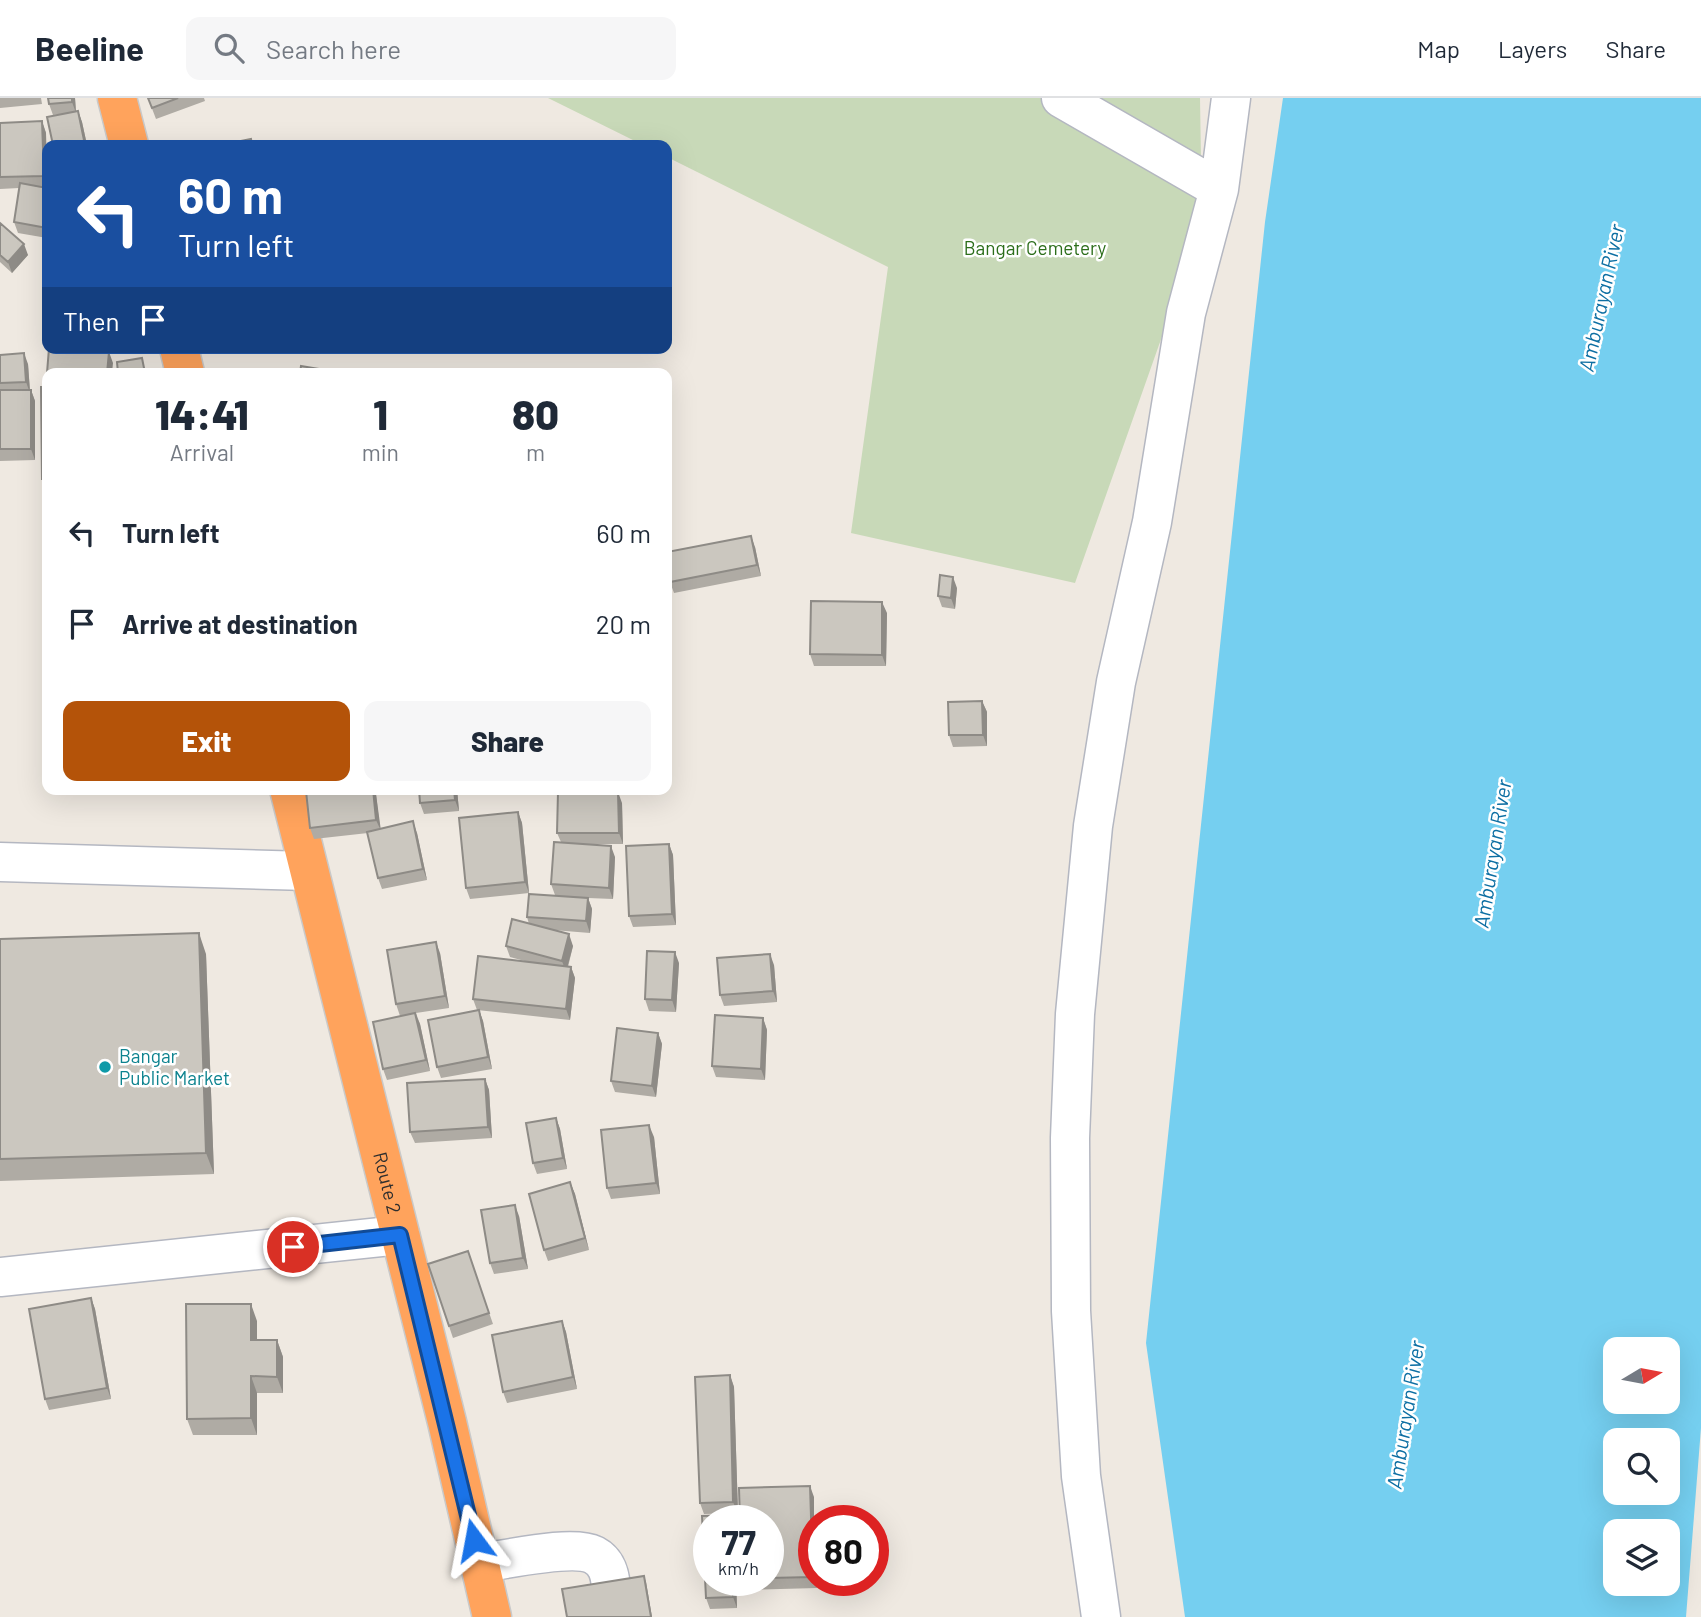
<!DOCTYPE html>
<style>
:root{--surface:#fff;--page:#f6f6f7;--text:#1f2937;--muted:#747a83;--line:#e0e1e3;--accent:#b45309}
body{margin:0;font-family:Barlow,sans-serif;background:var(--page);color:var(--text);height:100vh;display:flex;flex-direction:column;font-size:26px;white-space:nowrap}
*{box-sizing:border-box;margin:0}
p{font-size:23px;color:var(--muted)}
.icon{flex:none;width:38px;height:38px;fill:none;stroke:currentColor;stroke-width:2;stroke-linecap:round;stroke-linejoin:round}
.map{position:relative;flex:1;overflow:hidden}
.side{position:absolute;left:42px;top:270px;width:630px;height:427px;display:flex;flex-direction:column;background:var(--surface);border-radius:14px;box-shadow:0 7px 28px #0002}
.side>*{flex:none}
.guide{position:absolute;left:42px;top:42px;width:630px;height:214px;border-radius:14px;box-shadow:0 7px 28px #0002;background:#1a4fa0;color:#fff;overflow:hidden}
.needle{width:46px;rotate:80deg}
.buttons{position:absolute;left:1603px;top:1239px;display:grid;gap:14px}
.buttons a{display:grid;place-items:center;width:77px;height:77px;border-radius:14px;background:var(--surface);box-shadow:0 7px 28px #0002;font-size:35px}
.speed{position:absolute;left:693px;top:1407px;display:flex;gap:14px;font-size:35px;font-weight:700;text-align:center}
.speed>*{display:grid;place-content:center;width:91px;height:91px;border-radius:50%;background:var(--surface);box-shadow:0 7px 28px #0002;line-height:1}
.speed small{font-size:18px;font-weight:400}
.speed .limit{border:10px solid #d22;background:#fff;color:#111}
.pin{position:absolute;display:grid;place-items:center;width:60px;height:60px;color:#fff;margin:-30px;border:4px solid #fff;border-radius:50%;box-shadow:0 2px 7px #0007}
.me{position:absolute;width:77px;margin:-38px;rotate:347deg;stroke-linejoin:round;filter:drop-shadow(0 0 5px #0008)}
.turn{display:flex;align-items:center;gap:24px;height:147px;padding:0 21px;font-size:32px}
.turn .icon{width:91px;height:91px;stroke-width:2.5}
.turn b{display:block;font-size:49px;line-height:60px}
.then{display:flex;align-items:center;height:66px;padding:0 21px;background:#0003;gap:14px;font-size:26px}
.eta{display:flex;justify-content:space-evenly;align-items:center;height:119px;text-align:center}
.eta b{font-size:42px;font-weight:800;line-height:49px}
.cta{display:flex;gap:14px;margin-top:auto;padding:14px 21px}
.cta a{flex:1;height:80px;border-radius:14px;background:var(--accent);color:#fff;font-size:28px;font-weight:800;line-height:80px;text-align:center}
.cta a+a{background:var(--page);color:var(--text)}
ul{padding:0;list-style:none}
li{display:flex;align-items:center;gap:21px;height:91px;padding:0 21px}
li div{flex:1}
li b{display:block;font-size:26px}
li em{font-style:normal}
header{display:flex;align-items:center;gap:42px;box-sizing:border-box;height:98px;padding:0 35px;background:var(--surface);border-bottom:2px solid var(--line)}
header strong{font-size:33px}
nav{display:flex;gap:38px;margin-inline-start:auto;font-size:24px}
.search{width:490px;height:63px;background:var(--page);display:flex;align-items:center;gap:18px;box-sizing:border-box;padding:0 24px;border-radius:14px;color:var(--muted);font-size:26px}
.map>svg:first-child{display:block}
</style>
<header>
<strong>Beeline</strong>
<div class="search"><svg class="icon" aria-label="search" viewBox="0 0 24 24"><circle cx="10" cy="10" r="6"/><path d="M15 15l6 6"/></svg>Search here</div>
<nav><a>Map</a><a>Layers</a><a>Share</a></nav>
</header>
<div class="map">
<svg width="1701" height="1519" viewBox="0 0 1701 1519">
<rect width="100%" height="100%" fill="#efe9e1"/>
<path fill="#c8d9b8" d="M 548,0 L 1200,0 L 1202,125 L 1075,485 L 851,435 L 888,169 L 667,59 L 667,47 L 643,47 Z"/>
<path fill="#75cff0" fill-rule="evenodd" d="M 1283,0 L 1701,0 L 1701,1330 L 1686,1519 L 1185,1519 L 1146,1245 L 1265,124 ZM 1615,1251 L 1668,1251 L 1668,1304 L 1615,1304 ZM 1615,1342 L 1668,1342 L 1668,1395 L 1615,1395 ZM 1615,1433 L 1668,1433 L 1668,1486 L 1615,1486 Z"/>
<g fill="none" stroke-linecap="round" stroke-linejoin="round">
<defs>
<path id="minor" d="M 1061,0 L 1219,91
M 0,764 L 307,773
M 0,1179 L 400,1137
M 480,1465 C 506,1462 572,1446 594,1457 C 607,1464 610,1476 611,1489
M 1101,1519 L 1081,1378 L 1071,1213 L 1070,1040 L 1075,916 L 1093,728 L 1116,584 L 1152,424 L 1186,215 L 1219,91 L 1231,0"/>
<g id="highway">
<path d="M 117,0 L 129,47"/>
<path d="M 179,250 L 185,275"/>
<path id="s1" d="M 289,691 L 447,1324 L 492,1519"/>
</g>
</defs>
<use href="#minor" stroke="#b4b7c1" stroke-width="41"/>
<use href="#highway" stroke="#c9c9c9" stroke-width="41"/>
<use href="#minor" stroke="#fff" stroke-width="38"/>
<use href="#highway" stroke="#ffa35c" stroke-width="38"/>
</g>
<path fill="#afaba4" d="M 0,0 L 41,0 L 42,6 L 0,10 Z
M 48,0 L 75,0 L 76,13 L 78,13 L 82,24 L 87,47 L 53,47 L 61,16 L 53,17 L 49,6 Z
M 148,0 L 204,0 L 205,3 L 156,21 Z
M 42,23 L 46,35 L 47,89 L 44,89 L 47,90 L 47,140 L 18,135 L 14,124 L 19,90 L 0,91 L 0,25 Z
M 0,125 L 28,157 L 12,175 L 0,164 Z
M 0,257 L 28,266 L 30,292 L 31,292 L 35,303 L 35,362 L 0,363 Z
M 47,289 L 47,392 L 46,392 L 42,381 Z
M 755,449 L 761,478 L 674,495 L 670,484 Z
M 957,490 L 955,511 L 942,509 L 938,498 Z
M 887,515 L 886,568 L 814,568 L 810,556 Z
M 982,603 L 987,614 L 987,648 L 953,649 L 949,637 Z
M 419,691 L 457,691 L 459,713 L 424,716 L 420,705 Z
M 376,696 L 380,731 L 417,735 L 427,782 L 382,791 L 378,780 L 368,735 L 314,741 L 310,730 Z
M 622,705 L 623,746 L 586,746 L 615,759 L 613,801 L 588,800 L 592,811 L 590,835 L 553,832 L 573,848 L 568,869 L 571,869 L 575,880 L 570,922 L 477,912 L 473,901 L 532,865 L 510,859 L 506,848 L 529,826 L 527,819 L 555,797 L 551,786 L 561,744 L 557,735 Z
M 518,714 L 522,725 L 529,795 L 470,801 L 466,790 Z
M 669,746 L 673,757 L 676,827 L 633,829 L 629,818 Z
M 0,841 L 206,856 L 214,1076 L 0,1083 Z
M 440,855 L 449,910 L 416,915 L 420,926 L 430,973 L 387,982 L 383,971 L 411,916 L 400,918 L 396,906 Z
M 679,865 L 676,914 L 649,913 L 645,901 Z
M 774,867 L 777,904 L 724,908 L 720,897 Z
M 479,912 L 483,923 L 492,971 L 441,980 L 437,969 Z
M 763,920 L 767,932 L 765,982 L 716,979 L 712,968 Z
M 658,935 L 662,946 L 656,999 L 615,994 L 611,983 Z
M 485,981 L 489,992 L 492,1040 L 415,1045 L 410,1034 Z
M 556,1020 L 560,1031 L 567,1071 L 537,1076 L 533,1065 Z
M 654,1039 L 660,1096 L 611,1101 L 607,1090 Z
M 570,1084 L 575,1096 L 589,1152 L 548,1163 L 544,1152 Z
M 519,1118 L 528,1171 L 494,1176 L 490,1165 Z
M 468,1153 L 493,1226 L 453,1240 L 428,1166 Z
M 91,1200 L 95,1211 L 111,1301 L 49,1312 L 45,1301 Z
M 257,1223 L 257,1242 L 277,1242 L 283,1259 L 283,1295 L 257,1295 L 257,1337 L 193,1337 L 187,1321 Z
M 562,1223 L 566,1234 L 577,1291 L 507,1305 L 503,1294 Z
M 730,1277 L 734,1289 L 738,1415 L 704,1416 L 700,1405 Z
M 814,1399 L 814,1482 L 816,1482 L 817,1490 L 746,1492 L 743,1482 L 768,1482 L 768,1423 Z
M 709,1482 L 736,1482 L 737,1510 L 710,1511 L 706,1500 Z"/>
<path fill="#8e8b86" d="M 72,0 L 75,0 L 76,15 L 72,4 Z
M 78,13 L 82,24 L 87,47 L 85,47 Z
M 42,23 L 46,35 L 47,87 L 44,78 Z
M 24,146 L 28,157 L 12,175 L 8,164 Z
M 109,254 L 113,265 L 112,275 L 107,275 Z
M 24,255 L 28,266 L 30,295 L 26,284 Z
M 31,292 L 35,303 L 35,362 L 31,351 Z
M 751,438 L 755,449 L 761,478 L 757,467 Z
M 953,479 L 957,490 L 955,511 L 951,500 Z
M 882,504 L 887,515 L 886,568 L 882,557 Z
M 982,603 L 987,614 L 987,648 L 983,637 Z
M 373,691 L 374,691 L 376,696 L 381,733 L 376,722 Z
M 454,691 L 457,691 L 459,713 L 455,702 Z
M 618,694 L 622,705 L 623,746 L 619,735 Z
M 518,714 L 522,725 L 529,795 L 525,784 Z
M 413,723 L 417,735 L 427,782 L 423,771 Z
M 669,746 L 673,757 L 676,827 L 672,816 Z
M 611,748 L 615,759 L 613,801 L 609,790 Z
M 588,800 L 592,811 L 590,835 L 586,823 Z
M 199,835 L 206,856 L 214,1076 L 206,1055 Z
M 569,836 L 573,848 L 566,874 L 562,863 Z
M 436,844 L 440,855 L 449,910 L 445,898 Z
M 675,854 L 679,865 L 676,914 L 672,902 Z
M 770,856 L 774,867 L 777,904 L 773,893 Z
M 571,869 L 575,880 L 570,922 L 566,911 Z
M 479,912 L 483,923 L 492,971 L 488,959 Z
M 415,915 L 420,926 L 430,973 L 426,962 Z
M 763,920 L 767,932 L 765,982 L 761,971 Z
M 658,935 L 662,946 L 656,999 L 652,988 Z
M 485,981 L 489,992 L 492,1040 L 488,1029 Z
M 556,1020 L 560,1031 L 567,1071 L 563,1060 Z
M 649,1027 L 654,1039 L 660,1096 L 656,1085 Z
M 570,1084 L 575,1096 L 589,1152 L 585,1140 Z
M 515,1107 L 519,1118 L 528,1171 L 523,1160 Z
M 91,1200 L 95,1211 L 111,1301 L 107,1290 Z
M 251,1206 L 257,1223 L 257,1259 L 251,1242 Z
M 562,1223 L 566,1234 L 577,1291 L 573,1279 Z
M 277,1242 L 283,1259 L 283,1295 L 277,1279 Z
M 730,1277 L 734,1289 L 738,1415 L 733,1404 Z
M 251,1278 L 257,1295 L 257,1337 L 251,1320 Z
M 810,1388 L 814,1399 L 814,1482 L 813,1479 Z
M 644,1478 L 646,1484 L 652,1519 L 651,1519 Z
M 732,1482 L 736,1482 L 737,1510 L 733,1499 Z"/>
<path fill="#cbc7bf" stroke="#8e8b86" stroke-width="2" d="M 48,0 L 72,0 L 72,4 L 49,6 Z
M 148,0 L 178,0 L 152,10 Z
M 78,13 L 85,47 L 53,47 L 47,19 Z
M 42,23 L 44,78 L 0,79 L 0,25 Z
M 251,41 L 252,47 L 221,47 Z
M 20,85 L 47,90 L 47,130 L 14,124 Z
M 0,125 L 24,146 L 8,164 L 0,157 Z
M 49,250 L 71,250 L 109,254 L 107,275 L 47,275 Z
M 24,255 L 26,284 L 0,285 L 0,257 Z
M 142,260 L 145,275 L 118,275 L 117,264 Z
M 301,268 L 343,275 L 300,275 Z
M 41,289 L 47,289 L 47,381 L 42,381 Z
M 0,292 L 31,292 L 31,351 L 0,351 Z
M 751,438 L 757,467 L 670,484 L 667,468 L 667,454 Z
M 940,477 L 953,479 L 951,500 L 938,498 Z
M 811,503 L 882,504 L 882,557 L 810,556 Z
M 982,603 L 983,637 L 949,637 L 948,604 Z
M 323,691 L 373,691 L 376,722 L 310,730 L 306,693 Z
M 419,691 L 454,691 L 455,702 L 420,705 Z
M 558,694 L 618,694 L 619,735 L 557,735 Z
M 518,714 L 525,784 L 466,790 L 459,720 Z
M 413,723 L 423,771 L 378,780 L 367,734 Z
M 554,744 L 611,748 L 609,790 L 551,786 Z
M 669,746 L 672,816 L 629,818 L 626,748 Z
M 529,796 L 588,800 L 586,823 L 527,819 Z
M 512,821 L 569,836 L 562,863 L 506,848 Z
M 199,835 L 206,1055 L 0,1061 L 0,841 Z
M 436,844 L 445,898 L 396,906 L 387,852 Z
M 647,853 L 675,854 L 672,902 L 645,901 Z
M 770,856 L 773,893 L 720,897 L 717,860 Z
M 478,858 L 571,869 L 566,911 L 473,901 Z
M 479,912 L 488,959 L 437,969 L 428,922 Z
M 415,915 L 426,962 L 383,971 L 373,924 Z
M 715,917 L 763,920 L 761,971 L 712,968 Z
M 617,930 L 658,935 L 652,988 L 611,983 Z
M 485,981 L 488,1029 L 410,1034 L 407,985 Z
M 556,1020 L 563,1060 L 533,1065 L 526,1025 Z
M 649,1027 L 656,1085 L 607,1090 L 601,1032 Z
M 570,1084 L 585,1140 L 544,1152 L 529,1096 Z
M 515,1107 L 523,1160 L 490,1165 L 481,1112 Z
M 468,1153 L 489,1215 L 449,1228 L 428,1166 Z
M 91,1200 L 107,1290 L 45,1301 L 29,1211 Z
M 186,1206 L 251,1206 L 251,1242 L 277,1242 L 277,1279 L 251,1278 L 251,1320 L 187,1321 Z
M 562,1223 L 573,1279 L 503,1294 L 492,1237 Z
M 730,1277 L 733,1404 L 700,1405 L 695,1279 Z
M 810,1388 L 813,1479 L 768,1480 L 768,1423 L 740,1423 L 739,1390 Z
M 730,1417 L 730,1423 L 709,1423 L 709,1482 L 732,1482 L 733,1499 L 706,1500 L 702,1418 Z
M 644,1478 L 651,1519 L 567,1519 L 562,1491 Z"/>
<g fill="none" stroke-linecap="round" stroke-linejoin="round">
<defs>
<path id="route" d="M 293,1149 L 400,1137 L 474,1442"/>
</defs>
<use href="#route" stroke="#114b97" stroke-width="18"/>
<use href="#route" stroke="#1a73e8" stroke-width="12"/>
</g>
<circle fill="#0f9aa8" stroke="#fff" stroke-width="2.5" cx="105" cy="969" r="7"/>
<g text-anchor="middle" stroke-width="5" stroke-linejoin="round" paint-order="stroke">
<g font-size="19" fill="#2c6e1b" stroke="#fff">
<text x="1035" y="157">Bangar Cemetery</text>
</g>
<g font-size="19" fill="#0d838f" stroke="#fff" text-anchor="start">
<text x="119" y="965">Bangar<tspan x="119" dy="22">Public Market</tspan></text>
</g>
<g font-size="19" fill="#2e2e2e" stroke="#fff">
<text dy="7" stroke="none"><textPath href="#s1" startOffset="406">Route 2</textPath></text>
</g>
<g font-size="21" font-style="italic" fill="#0d6fa3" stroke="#fff">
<text transform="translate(1602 200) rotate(-78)" y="7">Amburayan River</text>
<text transform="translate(1493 756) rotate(-81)" y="7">Amburayan River</text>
<text transform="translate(1406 1317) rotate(-81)" y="7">Amburayan River</text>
</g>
</g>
</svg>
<div class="buttons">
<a><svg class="needle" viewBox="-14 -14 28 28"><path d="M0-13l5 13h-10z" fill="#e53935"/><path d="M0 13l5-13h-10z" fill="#747a83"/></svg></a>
<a><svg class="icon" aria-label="search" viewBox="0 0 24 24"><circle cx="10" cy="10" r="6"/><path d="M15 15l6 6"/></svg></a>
<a><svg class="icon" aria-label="layers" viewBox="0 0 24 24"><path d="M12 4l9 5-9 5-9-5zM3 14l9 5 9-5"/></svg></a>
</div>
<div class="speed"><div>77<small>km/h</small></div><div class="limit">80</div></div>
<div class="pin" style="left:293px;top:1149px;background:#d93025"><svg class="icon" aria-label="arrive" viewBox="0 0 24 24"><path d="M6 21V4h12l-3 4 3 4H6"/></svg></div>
<svg class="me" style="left:474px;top:1442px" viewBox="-20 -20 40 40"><path d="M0-17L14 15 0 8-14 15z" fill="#1a73e8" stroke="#fff" stroke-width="4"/></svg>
<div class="guide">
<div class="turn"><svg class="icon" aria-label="left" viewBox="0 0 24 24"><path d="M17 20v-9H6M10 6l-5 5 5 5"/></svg><div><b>60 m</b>Turn left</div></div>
<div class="then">Then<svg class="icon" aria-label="arrive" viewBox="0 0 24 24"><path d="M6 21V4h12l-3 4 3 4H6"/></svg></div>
</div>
<section class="side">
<div class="eta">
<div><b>14:41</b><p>Arrival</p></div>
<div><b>1</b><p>min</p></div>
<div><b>80</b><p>m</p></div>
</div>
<ul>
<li><svg class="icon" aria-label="left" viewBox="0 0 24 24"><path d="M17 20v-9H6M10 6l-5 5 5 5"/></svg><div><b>Turn left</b></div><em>60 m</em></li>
<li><svg class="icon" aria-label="arrive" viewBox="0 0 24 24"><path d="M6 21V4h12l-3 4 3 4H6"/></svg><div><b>Arrive at destination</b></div><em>20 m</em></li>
</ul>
<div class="cta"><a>Exit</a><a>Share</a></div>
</section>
</div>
